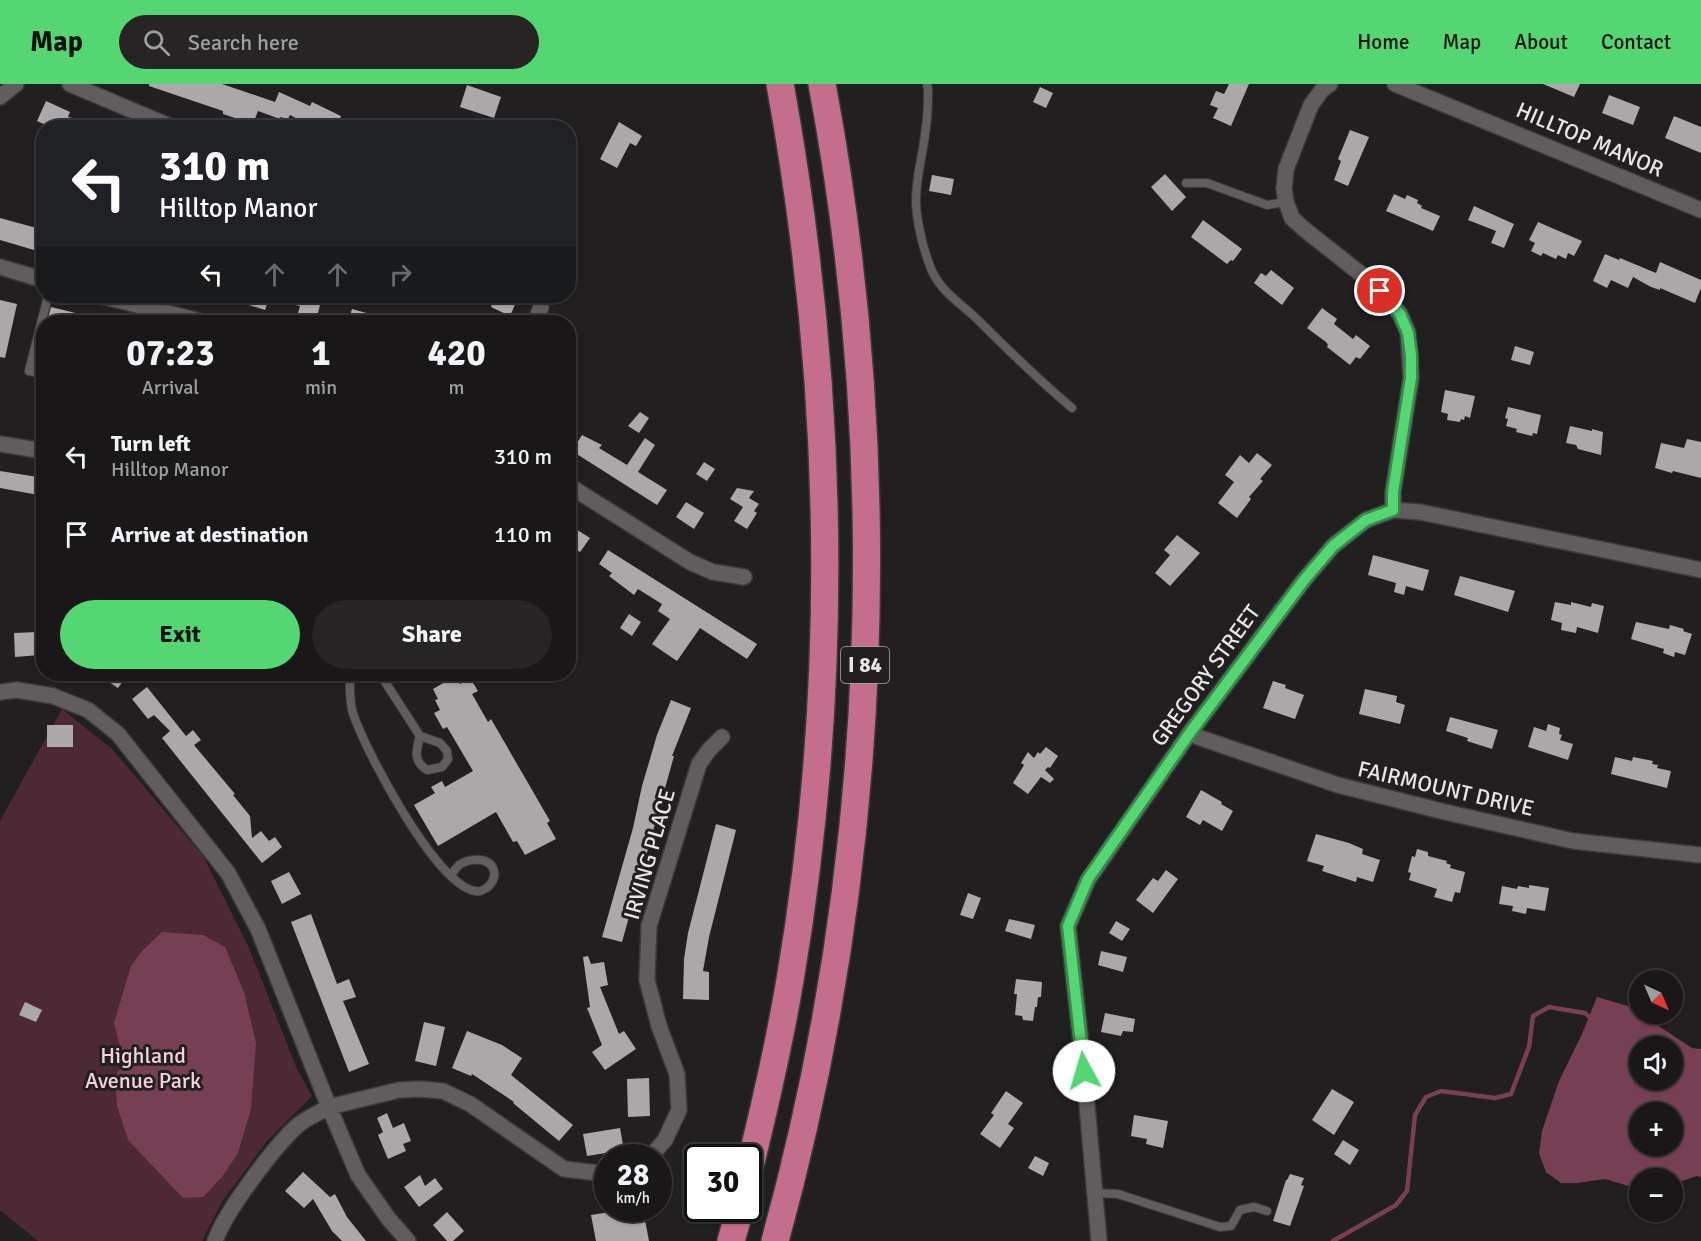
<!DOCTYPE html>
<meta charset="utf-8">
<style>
:root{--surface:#1a1718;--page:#272425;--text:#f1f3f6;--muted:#9f9fa2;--line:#383637;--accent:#54d672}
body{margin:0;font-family:Signika,sans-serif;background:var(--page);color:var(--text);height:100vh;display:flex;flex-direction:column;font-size:22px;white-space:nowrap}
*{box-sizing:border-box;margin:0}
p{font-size:20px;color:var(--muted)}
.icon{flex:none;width:33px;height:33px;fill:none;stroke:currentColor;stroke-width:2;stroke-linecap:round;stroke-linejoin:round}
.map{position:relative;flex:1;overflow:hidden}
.details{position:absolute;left:36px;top:231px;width:540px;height:366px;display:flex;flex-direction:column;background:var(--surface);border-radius:24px;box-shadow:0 2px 4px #0004,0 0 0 2px var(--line)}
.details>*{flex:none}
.top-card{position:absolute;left:36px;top:36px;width:540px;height:183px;border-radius:24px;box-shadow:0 2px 4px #0004,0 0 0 2px var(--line);background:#202124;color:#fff;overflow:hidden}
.needle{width:39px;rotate:136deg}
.controls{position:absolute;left:1629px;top:886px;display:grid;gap:12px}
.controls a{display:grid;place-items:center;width:54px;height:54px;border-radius:50%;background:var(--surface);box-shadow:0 2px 4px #0004,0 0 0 2px var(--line);font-size:30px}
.speed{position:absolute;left:594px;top:1060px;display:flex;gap:12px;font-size:30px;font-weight:700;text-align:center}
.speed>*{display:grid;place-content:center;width:78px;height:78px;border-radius:50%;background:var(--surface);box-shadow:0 2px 4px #0004,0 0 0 2px var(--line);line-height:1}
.speed small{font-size:15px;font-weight:400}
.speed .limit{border:3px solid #111;border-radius:9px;background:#fff;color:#111}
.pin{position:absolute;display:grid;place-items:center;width:51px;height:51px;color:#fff;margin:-26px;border:3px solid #fff;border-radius:50%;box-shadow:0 2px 6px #0007}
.me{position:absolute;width:66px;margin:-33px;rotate:354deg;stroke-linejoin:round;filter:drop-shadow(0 0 4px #0008)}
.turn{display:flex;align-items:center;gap:21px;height:126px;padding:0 24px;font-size:27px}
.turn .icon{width:78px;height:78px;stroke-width:2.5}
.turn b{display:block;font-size:42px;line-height:51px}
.lanes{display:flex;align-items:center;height:57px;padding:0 24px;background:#0003;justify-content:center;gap:30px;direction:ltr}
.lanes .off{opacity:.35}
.eta{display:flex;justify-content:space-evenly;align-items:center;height:102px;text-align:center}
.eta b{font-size:36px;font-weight:800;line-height:42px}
.primary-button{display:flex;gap:12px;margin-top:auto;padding:12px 24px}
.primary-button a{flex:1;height:69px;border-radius:36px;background:var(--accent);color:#111;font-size:24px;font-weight:800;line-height:69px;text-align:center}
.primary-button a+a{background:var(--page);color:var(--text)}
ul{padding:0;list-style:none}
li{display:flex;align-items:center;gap:18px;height:78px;padding:0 24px}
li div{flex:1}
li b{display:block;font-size:22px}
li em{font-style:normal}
header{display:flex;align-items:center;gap:36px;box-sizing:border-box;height:84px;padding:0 30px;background:var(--accent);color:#111}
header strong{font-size:28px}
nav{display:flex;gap:33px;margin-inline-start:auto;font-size:21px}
.search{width:420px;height:54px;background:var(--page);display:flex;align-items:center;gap:15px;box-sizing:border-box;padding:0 21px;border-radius:33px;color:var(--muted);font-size:22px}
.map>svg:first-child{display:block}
</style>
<header>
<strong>Map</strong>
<div class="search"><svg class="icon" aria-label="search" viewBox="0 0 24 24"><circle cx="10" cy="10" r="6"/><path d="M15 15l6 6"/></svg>Search here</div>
<nav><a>Home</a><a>Map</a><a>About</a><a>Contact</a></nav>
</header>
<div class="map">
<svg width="1701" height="1157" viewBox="0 0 1701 1157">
<rect width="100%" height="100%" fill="#221f20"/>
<path fill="#4c2935" d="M 62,625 L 112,665 L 203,772 L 249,864 L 297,985 L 312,1012 L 267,1057 L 222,1118 L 202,1157 L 38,1157 L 0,1126 L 0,737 Z"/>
<path fill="#773f53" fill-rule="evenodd" d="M 162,848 L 203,851 L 225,863 L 244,908 L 256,959 L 251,1025 L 238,1069 L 222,1093 L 203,1113 L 183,1114 L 128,1056 L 117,1022 L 115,993 L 126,975 L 119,959 L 114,939 L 131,882 L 142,867 Z
M 1597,913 L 1628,922 L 1692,964 L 1701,965 L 1701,1093 L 1697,1092 L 1673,1100 L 1672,1095 L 1640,1095 L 1639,1105 L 1605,1095 L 1577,1099 L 1561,1099 L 1546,1088 L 1539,1069 L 1542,1047 L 1559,997 L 1582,950 ZM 1640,963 L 1672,963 L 1672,996 L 1640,996 ZM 1640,1029 L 1672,1029 L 1672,1062 L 1640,1062 Z"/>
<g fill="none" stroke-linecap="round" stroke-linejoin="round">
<path stroke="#773f53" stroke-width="4.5" d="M 1333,1157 L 1396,1121 L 1407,1107 L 1415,1031 L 1426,1013 L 1441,1007 L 1495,1014 L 1511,1010 L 1529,963 L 1533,932 L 1549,923 L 1585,929 L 1592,935"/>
</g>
<path fill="#aca8a9" d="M 149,0 L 222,0 L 275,18 L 279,8 L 310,22 L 312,18 L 341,32 L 336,44 L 315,44 L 290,31 L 288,35 L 280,33 L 280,35 L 258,27 L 253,40 L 223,30 L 223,27 L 149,2 Z
M 1229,0 L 1249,0 L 1231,42 L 1213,34 L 1218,24 L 1210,21 L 1216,7 L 1224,10 Z
M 1543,0 L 1580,0 L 1574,13 Z
M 467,1 L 501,13 L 494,34 L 460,23 Z
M 1040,3 L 1053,9 L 1046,24 L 1033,18 Z
M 1609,11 L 1640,23 L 1633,41 L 1602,29 Z
M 46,17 L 70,28 L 68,33 L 95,40 L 95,44 L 52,44 L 37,37 Z
M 1674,32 L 1701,43 L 1701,69 L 1665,54 Z
M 619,38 L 642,52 L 636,62 L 630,59 L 617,84 L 600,75 Z
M 1350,46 L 1369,53 L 1348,102 L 1334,96 L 1341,77 L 1338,75 Z
M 1165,90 L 1186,113 L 1172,127 L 1151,103 Z
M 932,91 L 954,95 L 951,111 L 929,107 Z
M 1394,110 L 1405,115 L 1407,111 L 1418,116 L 1417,119 L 1422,122 L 1421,124 L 1440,132 L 1433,147 L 1386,127 Z
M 1474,122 L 1514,140 L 1504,164 L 1491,159 L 1496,147 L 1468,136 Z
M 0,134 L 44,146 L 44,169 L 0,156 Z
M 1203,136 L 1242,165 L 1233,177 L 1231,176 L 1227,180 L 1191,153 Z
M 1538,138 L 1582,157 L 1574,172 L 1568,169 L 1566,175 L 1558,171 L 1556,175 L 1543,169 L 1541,172 L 1531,167 L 1535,159 L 1529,156 Z
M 1605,170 L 1619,176 L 1620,174 L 1656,189 L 1660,178 L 1701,196 L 1701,204 L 1695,219 L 1660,204 L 1660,206 L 1651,203 L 1633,193 L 1628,204 L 1611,196 L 1607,204 L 1593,197 Z
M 1271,186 L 1294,204 L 1282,221 L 1254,199 L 1261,189 L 1266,192 Z
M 227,212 L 270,212 L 265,226 L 227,214 Z
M 298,212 L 321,217 L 317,233 L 298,229 L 300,222 L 295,221 Z
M 474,212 L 507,212 L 517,216 L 510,232 L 491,223 L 492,220 Z
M 0,216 L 17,220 L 5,274 L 0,273 Z
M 51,223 L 96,234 L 95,238 L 47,238 Z
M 1322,224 L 1337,235 L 1334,240 L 1353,255 L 1356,251 L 1370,262 L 1360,275 L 1356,273 L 1350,281 L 1327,263 L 1328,261 L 1326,258 L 1307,244 Z
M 352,225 L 388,235 L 387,238 L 348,238 Z
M 1515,262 L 1534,268 L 1530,281 L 1511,276 Z
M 1445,306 L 1475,312 L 1470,334 L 1465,332 L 1464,336 L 1461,335 L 1460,338 L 1447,336 L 1448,330 L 1441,328 Z
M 1508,323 L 1541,331 L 1537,350 L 1533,349 L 1532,352 L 1516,348 L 1517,345 L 1506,342 L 1508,335 L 1505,334 Z
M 640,328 L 649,334 L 639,349 L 628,342 Z
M 1570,342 L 1592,347 L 1592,345 L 1603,348 L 1601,371 L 1578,365 L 1576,361 L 1566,359 Z
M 582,351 L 602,361 L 599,364 L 627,381 L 645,354 L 655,361 L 638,388 L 667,406 L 657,421 L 572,367 Z
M 1687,355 L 1701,358 L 1701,394 L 1673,387 L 1672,389 L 1655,384 L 1661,359 L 1684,364 Z
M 1257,369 L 1272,381 L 1260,395 L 1263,397 L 1249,413 L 1251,415 L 1237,434 L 1218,419 L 1234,398 L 1225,391 L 1240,371 L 1249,379 Z
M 704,378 L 715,385 L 707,397 L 696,390 Z
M 0,387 L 44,394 L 44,412 L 0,404 Z
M 737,404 L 754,407 L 749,414 L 759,420 L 754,427 L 757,429 L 747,445 L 734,437 L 743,423 L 730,415 Z
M 686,418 L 704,429 L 694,445 L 676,433 Z
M 568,440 L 590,454 L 580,468 L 568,461 Z
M 1177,451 L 1200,469 L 1170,502 L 1155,489 L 1170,471 L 1164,466 Z
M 608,466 L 757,560 L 747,575 L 700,544 L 677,577 L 652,560 L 670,535 L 658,527 L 662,520 L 638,505 L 634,511 L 609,492 L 612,489 L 599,480 Z
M 1373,471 L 1429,486 L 1423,507 L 1406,502 L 1404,511 L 1394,508 L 1396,499 L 1368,491 Z
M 1460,492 L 1515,507 L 1508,528 L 1454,511 Z
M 1555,518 L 1571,521 L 1571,518 L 1591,523 L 1592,519 L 1604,522 L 1598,549 L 1577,543 L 1576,549 L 1561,546 L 1562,539 L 1551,536 Z
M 629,530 L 641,538 L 632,552 L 620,544 Z
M 1636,538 L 1669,545 L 1670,541 L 1684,545 L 1683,547 L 1692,550 L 1685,571 L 1675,568 L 1674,573 L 1663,569 L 1664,565 L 1631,555 Z
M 38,548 L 40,571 L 15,573 L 14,549 Z
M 97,590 L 128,590 L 118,604 Z
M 449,590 L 454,590 L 460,600 L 470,594 L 478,607 L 472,610 L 488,638 L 491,635 L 550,737 L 547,739 L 556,755 L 525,771 L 517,757 L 513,758 L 496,728 L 438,762 L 414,721 L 435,709 L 431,703 L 442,697 L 445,703 L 473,687 L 447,643 L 443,645 L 434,629 L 440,626 L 435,616 L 438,615 L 433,605 L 445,598 L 442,593 Z
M 1273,597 L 1286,601 L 1285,604 L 1304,611 L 1295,635 L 1263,624 Z
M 147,603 L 186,652 L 193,646 L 201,656 L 194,661 L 235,710 L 233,711 L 250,732 L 252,754 L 261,747 L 269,757 L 275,753 L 282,763 L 262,779 L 162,654 L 170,647 L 154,631 L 148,635 L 132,615 Z
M 1365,605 L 1397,612 L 1396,618 L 1405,621 L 1400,640 L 1359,630 Z
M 671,616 L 691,624 L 672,672 L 674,672 L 622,858 L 602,853 L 633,744 L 642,702 L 657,651 Z
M 1450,633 L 1498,646 L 1492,665 L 1467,657 L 1468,654 L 1446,647 Z
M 1548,640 L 1560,644 L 1559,650 L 1562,651 L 1560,656 L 1573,660 L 1568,676 L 1528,663 L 1534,643 L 1546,647 Z
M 47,641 L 73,641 L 73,663 L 47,663 Z
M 1046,663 L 1058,672 L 1050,684 L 1048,683 L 1045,686 L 1054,695 L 1050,699 L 1041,693 L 1028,710 L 1013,699 L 1024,681 L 1021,679 L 1028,668 L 1034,674 L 1038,668 L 1040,670 Z
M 1615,673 L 1632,677 L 1633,673 L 1653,677 L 1652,680 L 1658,681 L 1657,684 L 1671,687 L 1667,704 L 1611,690 Z
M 1201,706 L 1222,718 L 1221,720 L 1233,727 L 1222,747 L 1203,736 L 1200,741 L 1186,733 Z
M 716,740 L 736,746 L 709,853 L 703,887 L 709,888 L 709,916 L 683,915 L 684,875 L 688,849 Z
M 1316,750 L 1349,759 L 1363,765 L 1362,770 L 1380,776 L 1373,798 L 1357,793 L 1356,798 L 1322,787 L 1324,782 L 1307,777 Z
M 1417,765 L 1428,768 L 1428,772 L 1447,777 L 1446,779 L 1451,781 L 1450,784 L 1465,788 L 1460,809 L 1455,808 L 1452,818 L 1434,813 L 1437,805 L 1409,796 L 1411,789 L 1408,788 L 1412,772 L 1415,773 Z
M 1166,786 L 1178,795 L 1153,829 L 1136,816 L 1153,794 L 1158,797 Z
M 289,788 L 301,810 L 282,820 L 271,797 Z
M 1529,801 L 1549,804 L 1545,827 L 1527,824 L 1526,830 L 1512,827 L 1513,822 L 1499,820 L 1502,802 L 1517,805 L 1518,802 L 1529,804 Z
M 968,809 L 981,814 L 973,835 L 960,831 Z
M 311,830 L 337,900 L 349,895 L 356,913 L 343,917 L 369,980 L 349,988 L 291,838 Z
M 1009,835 L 1035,841 L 1031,855 L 1005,847 Z
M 1116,837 L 1130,845 L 1122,857 L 1109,849 Z
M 1101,867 L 1127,873 L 1123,888 L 1098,881 Z
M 588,872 L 591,880 L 604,878 L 608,901 L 600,903 L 619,950 L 624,947 L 636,965 L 605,986 L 592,968 L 602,961 L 587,924 L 590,923 L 583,873 Z
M 1016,895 L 1042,898 L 1041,913 L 1038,913 L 1037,923 L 1035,923 L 1033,937 L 1023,936 L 1022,932 L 1015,931 L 1017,910 L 1014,910 Z
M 25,918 L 42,926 L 36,938 L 19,931 Z
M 1105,929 L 1135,935 L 1133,948 L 1123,947 L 1121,952 L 1101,948 Z
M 424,938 L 445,943 L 436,982 L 415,977 Z
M 467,947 L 502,961 L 522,974 L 511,991 L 573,1041 L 559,1057 L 513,1019 L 514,1018 L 472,990 L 471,992 L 452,984 Z
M 649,994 L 650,1032 L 628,1033 L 627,995 Z
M 1332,1005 L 1354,1018 L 1334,1051 L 1312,1036 Z
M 1006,1007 L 1023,1019 L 1008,1040 L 1014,1044 L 1000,1064 L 980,1050 L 994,1031 L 991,1029 Z
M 387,1029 L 393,1044 L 404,1039 L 411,1057 L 403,1060 L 406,1067 L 388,1075 L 378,1051 L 383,1048 L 377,1034 Z
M 1134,1031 L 1168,1037 L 1163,1064 L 1146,1060 L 1147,1055 L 1131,1052 Z
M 620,1044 L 624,1066 L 587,1072 L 583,1050 Z
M 1343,1056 L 1359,1066 L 1350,1081 L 1334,1070 Z
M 1035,1072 L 1049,1079 L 1043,1092 L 1028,1084 Z
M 303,1088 L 330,1113 L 335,1110 L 347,1133 L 366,1157 L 342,1157 L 332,1147 L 313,1115 L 304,1124 L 285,1107 Z
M 1290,1090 L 1304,1094 L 1301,1101 L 1304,1102 L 1290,1142 L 1273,1137 L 1286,1096 L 1287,1096 Z
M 420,1091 L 425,1102 L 435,1094 L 443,1105 L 419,1123 L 404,1103 Z
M 629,1125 L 643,1125 L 649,1157 L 596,1157 L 591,1131 Z
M 447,1128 L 464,1147 L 453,1157 L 447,1157 L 433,1141 Z"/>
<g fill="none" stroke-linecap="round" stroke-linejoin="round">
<defs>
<path id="service" d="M 927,0 L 928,6 C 928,18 928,30 926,42 C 924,68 915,94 916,120 C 917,140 924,168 932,187 C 942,209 962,220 978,236 C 1009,267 1039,296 1072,324
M 1186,99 L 1207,99 L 1267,121 L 1286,118
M 44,290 L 29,287 L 48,212
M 351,590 C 349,600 350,616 352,626 C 361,659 441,813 480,807 C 489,805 496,795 494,787 C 490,772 469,774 459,781 C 456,784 453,788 451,792
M 380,590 L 420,652 L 440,659 L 447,667 L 448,675 L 442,683 L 427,686 C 413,677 416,667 420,652
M 1094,1109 L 1118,1110 L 1220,1143 L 1231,1142 L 1240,1126 L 1254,1123 L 1267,1127"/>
<path id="minor" d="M 70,0 L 174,44
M 1330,0 L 1322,6 L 1311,21 L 1286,85 L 1284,105 L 1286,118 L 1292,134 L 1304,145 L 1371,198 L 1389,216 L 1400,230 L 1408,249 L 1411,294 L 1393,408 L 1393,426
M 1395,0 L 1701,126
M 0,13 L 16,0
M 0,183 L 44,196
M 102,212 L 203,238
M 535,238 L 541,223 L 541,212
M 0,360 L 44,367
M 568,401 L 690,478 L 713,488 L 744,493
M 0,608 L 17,606 L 53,612 L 88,626 L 118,650 L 228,789 L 258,845 L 329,1023 L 399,1006 L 421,1005 L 443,1007 L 470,1020 L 564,1085 L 608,1090
M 1189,650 L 1338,701 L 1445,728 L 1573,757 L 1701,771
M 649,1074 L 665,1056 L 679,1026 L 677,990 L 659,942 L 647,896 L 649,842 L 699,680 L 709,666 L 722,653
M 215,1157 C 225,1128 274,1063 297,1042 C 306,1034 319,1029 329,1023 L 358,1091 L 388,1134 L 408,1157
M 1099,1157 L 1084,987 L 1068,842 L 1088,796 L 1189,650 L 1304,496 L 1333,462 L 1366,436 L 1393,426 L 1420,428 L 1701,486"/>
<path id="motorway" d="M 748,1090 C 764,1026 779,961 790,896 C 841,598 834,296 780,0
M 731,1157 L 740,1125
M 775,1157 C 879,780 894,384 822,0"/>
</defs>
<use href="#service" stroke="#3c3a3a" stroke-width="10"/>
<use href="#minor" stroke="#3c3a3a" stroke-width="18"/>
<use href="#motorway" stroke="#3c3a3a" stroke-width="30"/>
<use href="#service" stroke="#615d5e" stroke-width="8"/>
<use href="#minor" stroke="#615d5e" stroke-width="15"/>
<use href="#motorway" stroke="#c56d8c" stroke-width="27"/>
</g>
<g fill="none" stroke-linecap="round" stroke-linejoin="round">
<defs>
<path id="route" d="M 1084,987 L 1068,842 L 1088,795 L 1189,650 L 1304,496 L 1333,462 L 1366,436 L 1393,426 L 1393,408 L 1411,294 L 1411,271 L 1408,249 L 1400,230 L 1380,207"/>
</defs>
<use href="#route" stroke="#378b4a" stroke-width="15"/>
<use href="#route" stroke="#54d672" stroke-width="10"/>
</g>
<g text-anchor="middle" stroke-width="6" stroke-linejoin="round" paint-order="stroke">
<rect fill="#221f20" stroke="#adaaab" stroke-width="1.5" x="841" y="563" width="48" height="36" rx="4.5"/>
<g font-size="21" font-weight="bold" fill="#e8e6e6">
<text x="865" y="588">I 84</text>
</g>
<g font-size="22" fill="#e8e6e6" stroke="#221f20">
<text transform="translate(1590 55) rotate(23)" y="8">HILLTOP MANOR</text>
<text transform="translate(1205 591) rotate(-54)" y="8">GREGORY STREET</text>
<text transform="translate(1446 704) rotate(13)" y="8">FAIRMOUNT DRIVE</text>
<text transform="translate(649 770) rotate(-74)" y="8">IRVING PLACE</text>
</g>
<g font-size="22" fill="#f6d0db" stroke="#221f20">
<text x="143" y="979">Highland<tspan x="143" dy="25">Avenue Park</tspan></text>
</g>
</g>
</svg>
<div class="controls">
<a><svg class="needle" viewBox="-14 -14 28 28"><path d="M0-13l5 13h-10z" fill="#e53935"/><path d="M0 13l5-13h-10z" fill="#9f9fa2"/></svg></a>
<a><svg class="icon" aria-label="sound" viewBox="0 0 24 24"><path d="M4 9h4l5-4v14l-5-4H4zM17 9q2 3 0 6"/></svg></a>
<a>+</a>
<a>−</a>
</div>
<div class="speed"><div>28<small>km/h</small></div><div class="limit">30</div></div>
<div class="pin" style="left:1380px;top:207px;background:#d93025"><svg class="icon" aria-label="arrive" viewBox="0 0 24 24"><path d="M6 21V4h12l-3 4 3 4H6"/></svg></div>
<svg class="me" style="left:1084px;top:987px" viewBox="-20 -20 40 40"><circle r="19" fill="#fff"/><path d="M0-13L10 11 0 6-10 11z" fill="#54d672"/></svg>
<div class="top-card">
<div class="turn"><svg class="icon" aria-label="left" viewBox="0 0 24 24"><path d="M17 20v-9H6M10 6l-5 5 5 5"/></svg><div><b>310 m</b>Hilltop Manor</div></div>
<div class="lanes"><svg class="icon" aria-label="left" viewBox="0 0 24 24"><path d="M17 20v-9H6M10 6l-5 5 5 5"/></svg><svg class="icon off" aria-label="ahead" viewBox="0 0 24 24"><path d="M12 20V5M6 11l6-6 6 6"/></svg><svg class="icon off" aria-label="ahead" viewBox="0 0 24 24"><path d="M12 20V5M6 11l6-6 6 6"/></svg><svg class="icon off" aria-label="right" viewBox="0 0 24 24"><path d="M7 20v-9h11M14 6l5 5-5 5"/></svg></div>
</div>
<section class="details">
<div class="eta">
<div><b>07:23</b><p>Arrival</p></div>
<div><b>1</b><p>min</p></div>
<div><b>420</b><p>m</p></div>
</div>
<ul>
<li><svg class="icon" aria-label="left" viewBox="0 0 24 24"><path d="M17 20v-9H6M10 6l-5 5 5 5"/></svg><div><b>Turn left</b><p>Hilltop Manor</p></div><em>310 m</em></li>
<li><svg class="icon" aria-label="arrive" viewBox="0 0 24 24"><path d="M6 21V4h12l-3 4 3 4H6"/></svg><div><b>Arrive at destination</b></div><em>110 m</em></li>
</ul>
<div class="primary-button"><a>Exit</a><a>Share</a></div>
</section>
</div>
